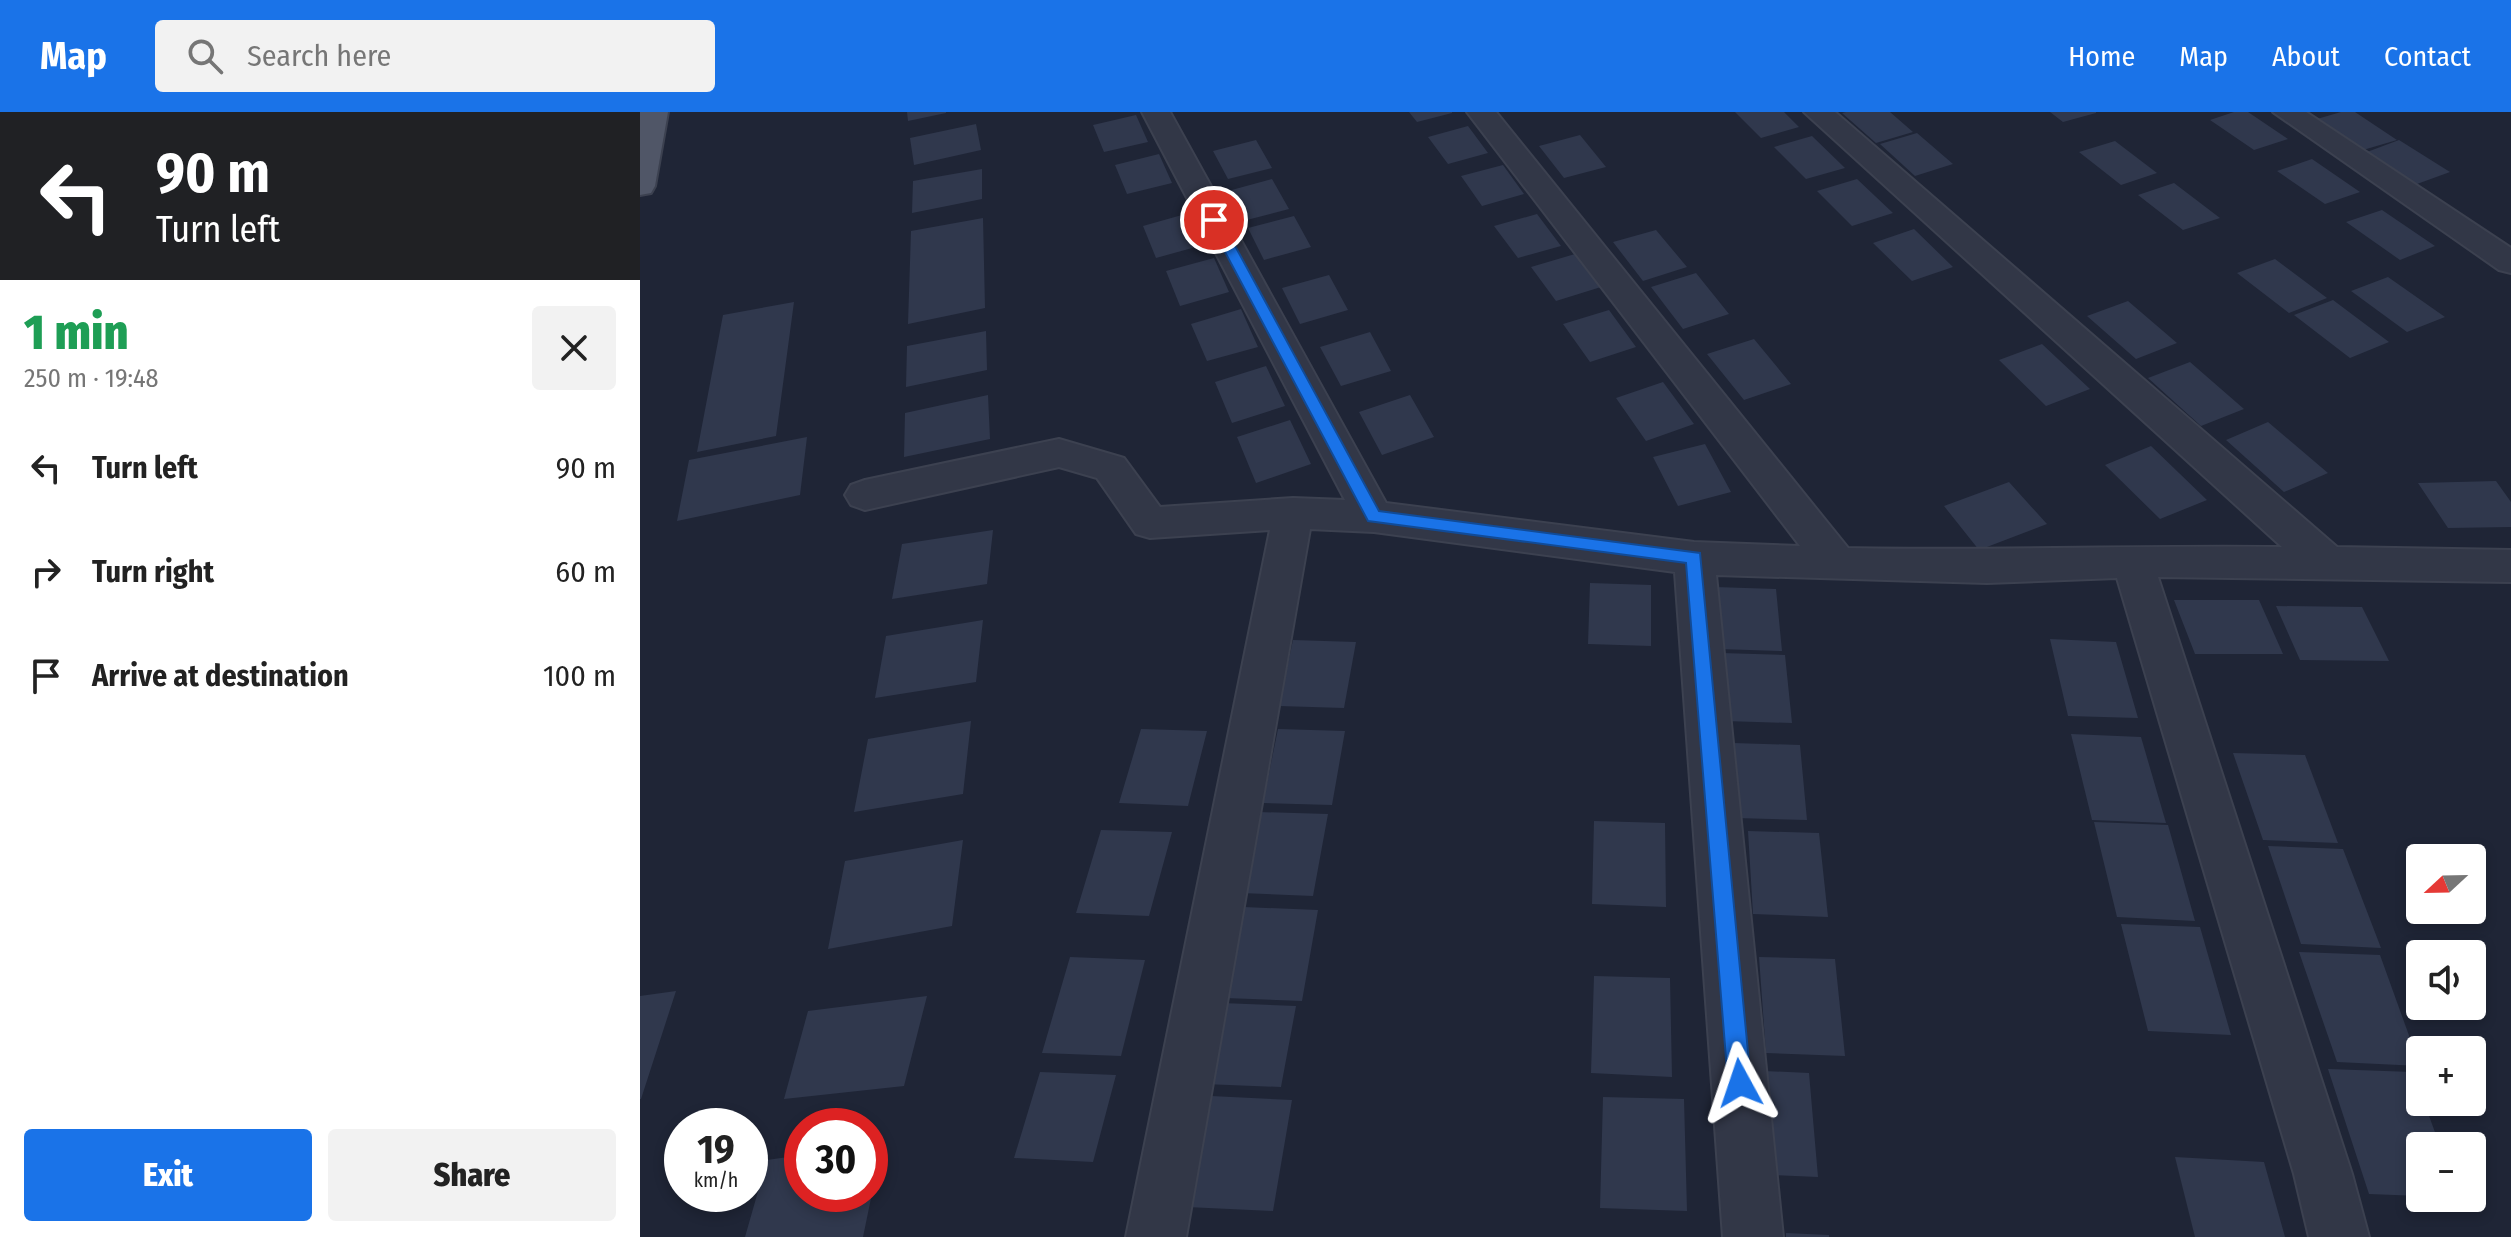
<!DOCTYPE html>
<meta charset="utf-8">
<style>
:root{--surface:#fff;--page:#f2f2f2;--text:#222;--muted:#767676;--accent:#1a73e8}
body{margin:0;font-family:"Fira Sans Condensed",sans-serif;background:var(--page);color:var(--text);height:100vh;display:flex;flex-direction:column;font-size:30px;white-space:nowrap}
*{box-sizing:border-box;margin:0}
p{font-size:26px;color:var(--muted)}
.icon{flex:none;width:44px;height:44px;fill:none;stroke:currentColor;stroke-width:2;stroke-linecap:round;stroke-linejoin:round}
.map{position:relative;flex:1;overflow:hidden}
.panel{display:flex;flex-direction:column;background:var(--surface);width:640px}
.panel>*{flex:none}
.hud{background:#202124;color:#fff;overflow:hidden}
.needle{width:52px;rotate:248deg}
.fabs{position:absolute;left:1766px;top:732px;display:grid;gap:16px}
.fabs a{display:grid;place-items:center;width:80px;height:80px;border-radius:8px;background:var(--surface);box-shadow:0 4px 12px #0003;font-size:40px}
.speed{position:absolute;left:24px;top:996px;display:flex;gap:16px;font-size:40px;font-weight:700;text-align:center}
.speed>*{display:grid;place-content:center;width:104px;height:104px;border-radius:50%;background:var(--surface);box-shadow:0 4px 12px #0003;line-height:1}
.speed small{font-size:20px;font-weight:400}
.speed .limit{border:12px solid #d22;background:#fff;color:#111}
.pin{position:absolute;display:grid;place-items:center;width:68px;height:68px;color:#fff;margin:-34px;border:4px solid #fff;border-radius:50%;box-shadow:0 2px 8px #0007}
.me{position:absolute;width:88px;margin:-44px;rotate:355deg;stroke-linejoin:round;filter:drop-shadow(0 0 6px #0008)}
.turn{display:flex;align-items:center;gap:28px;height:168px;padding:0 24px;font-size:36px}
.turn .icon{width:104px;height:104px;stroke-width:2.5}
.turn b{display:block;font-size:56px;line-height:68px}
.round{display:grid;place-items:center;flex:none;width:84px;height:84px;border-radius:8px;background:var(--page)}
.headline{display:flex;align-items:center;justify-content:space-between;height:136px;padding:0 24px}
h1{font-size:48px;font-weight:800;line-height:60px;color:#1e9e55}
.primary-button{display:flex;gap:16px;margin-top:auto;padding:16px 24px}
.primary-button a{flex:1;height:92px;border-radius:8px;background:var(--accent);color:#fff;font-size:32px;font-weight:800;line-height:92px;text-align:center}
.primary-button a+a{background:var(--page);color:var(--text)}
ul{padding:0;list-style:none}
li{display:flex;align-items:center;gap:24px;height:104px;padding:0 24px}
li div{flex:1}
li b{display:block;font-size:30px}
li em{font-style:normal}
header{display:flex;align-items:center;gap:48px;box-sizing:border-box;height:112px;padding:0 40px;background:var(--accent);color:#fff}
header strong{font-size:38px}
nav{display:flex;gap:44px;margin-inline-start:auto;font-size:28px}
.search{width:560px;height:72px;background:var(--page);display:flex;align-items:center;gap:20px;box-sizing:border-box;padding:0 28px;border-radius:8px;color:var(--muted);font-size:30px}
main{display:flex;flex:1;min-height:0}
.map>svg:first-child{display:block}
</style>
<header>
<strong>Map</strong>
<div class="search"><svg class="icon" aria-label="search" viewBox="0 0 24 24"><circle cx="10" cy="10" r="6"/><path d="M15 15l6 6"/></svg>Search here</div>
<nav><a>Home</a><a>Map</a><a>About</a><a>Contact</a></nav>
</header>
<main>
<section class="panel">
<div class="hud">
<div class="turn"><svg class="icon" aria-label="left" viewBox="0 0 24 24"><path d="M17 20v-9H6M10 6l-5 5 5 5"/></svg><div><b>90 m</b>Turn left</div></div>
</div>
<div class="headline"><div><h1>1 min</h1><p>250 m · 19:48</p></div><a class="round"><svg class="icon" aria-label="close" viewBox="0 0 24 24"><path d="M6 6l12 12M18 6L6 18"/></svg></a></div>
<ul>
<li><svg class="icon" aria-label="left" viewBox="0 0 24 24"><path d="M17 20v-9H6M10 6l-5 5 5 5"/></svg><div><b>Turn left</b></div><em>90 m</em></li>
<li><svg class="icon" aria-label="right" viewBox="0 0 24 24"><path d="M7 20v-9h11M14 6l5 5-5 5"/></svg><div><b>Turn right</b></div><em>60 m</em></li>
<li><svg class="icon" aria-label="arrive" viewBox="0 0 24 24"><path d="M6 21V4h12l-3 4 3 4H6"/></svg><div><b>Arrive at destination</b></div><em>100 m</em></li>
</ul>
<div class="primary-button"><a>Exit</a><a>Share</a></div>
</section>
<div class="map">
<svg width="1871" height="1125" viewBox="0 0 1871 1125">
<rect width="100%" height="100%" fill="#1f2536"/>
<path fill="#30384d" d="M 267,0 L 306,0 L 306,1 L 268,9 Z
M 769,0 L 812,0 L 812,1 L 777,10 Z
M 1095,0 L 1144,0 L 1159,15 L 1121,26 Z
M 1206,0 L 1250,0 L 1273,20 L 1236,31 L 1202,1 Z
M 1410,0 L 1456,0 L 1456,1 L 1423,10 Z
M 1594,0 L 1608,0 L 1648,27 L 1614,38 L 1570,8 Z
M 1701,0 L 1715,0 L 1757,28 L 1723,38 L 1677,7 Z
M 496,3 L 508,30 L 464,40 L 453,13 Z
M 336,12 L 341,38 L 274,53 L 270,26 Z
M 828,14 L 848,41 L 808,52 L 788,25 Z
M 1277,21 L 1313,52 L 1275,64 L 1240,32 Z
M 940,23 L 966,55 L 924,66 L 899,34 Z
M 1172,24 L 1205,56 L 1166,67 L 1134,35 Z
M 616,28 L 632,56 L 588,67 L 573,39 Z
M 1759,28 L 1810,60 L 1777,72 L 1727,40 Z
M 1475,29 L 1517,61 L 1481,73 L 1439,40 Z
M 519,42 L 532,71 L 487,82 L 475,53 Z
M 1672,47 L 1720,80 L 1685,92 L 1637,59 Z
M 863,53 L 884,82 L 842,94 L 821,64 Z
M 342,57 L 342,87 L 272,101 L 273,69 Z
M 632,67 L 649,97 L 603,109 L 588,79 Z
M 1217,67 L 1253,101 L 1212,114 L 1177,79 Z
M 1534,71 L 1580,106 L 1543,118 L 1498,83 Z
M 1742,98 L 1795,134 L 1760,148 L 1706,110 Z
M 549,101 L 563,133 L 516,146 L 503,114 Z
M 897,102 L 921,134 L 878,146 L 854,114 Z
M 654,104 L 671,135 L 624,148 L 608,116 Z
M 343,106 L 345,196 L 268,212 L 271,119 Z
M 1274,117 L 1313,155 L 1272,169 L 1233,131 Z
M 1016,118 L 1047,155 L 1003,169 L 973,130 Z
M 935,142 L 961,175 L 916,189 L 891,155 Z
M 574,146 L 589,180 L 540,194 L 526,159 Z
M 1635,147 L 1687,186 L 1649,201 L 1597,161 Z
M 1056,161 L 1089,202 L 1043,217 L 1011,175 Z
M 689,163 L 708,198 L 660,212 L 642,176 Z
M 1748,165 L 1805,205 L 1767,220 L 1711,179 Z
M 1693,188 L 1749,230 L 1710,246 L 1654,203 Z
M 1488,189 L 1537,231 L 1496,247 L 1447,204 Z
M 154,190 L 136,324 L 57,340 L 83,203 Z
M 601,197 L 618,235 L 567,249 L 551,212 Z
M 969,198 L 996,235 L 950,250 L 923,212 Z
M 346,219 L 347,258 L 266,275 L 267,234 Z
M 730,220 L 751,259 L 701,274 L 680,235 Z
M 1114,227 L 1151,272 L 1104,288 L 1067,242 Z
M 1402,232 L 1450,277 L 1406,294 L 1359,248 Z
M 1550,250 L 1604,297 L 1561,314 L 1508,266 Z
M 626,254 L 645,294 L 592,311 L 575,270 Z
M 1023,270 L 1054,312 L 1006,329 L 976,286 Z
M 348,283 L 350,327 L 264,345 L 265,301 Z
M 770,283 L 794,325 L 742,343 L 719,300 Z
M 650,308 L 671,352 L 616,371 L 597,325 Z
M 1628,310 L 1688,361 L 1644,380 L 1586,328 Z
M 167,325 L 160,383 L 37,409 L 49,348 Z
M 1065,332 L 1091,380 L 1038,394 L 1013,345 Z
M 1511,334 L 1567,388 L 1520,407 L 1465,353 Z
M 1856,369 L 1871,390 L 1871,415 L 1808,416 L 1778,371 Z
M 1369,370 L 1407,412 L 1339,438 L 1304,394 Z
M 353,418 L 347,472 L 252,487 L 262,432 Z
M 950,471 L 1011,473 L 1011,534 L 948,532 Z
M 1075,475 L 1136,477 L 1142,539 L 1078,537 Z
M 1534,488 L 1619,488 L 1643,542 L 1555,542 Z
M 1636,494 L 1722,495 L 1749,549 L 1660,548 Z
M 343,508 L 336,570 L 235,586 L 246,524 Z
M 1410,527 L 1476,530 L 1498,606 L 1428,604 Z
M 653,528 L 716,530 L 704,596 L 639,594 Z
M 1081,541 L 1145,543 L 1152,611 L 1085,609 Z
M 331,609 L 323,682 L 214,700 L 228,627 Z
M 501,617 L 567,619 L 548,694 L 479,691 Z
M 638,617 L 705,619 L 692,693 L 623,691 Z
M 1431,622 L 1501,625 L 1526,711 L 1452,708 Z
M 1093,631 L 1160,633 L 1167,708 L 1096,706 Z
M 1593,641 L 1665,643 L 1698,731 L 1623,728 Z
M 618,700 L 688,702 L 673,784 L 601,781 Z
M 954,709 L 1025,711 L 1026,795 L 952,792 Z
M 1454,710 L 1528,713 L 1555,809 L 1477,805 Z
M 461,718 L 532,720 L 509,804 L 436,801 Z
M 1108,719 L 1179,721 L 1188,805 L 1113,802 Z
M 323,728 L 312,814 L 188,837 L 205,749 Z
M 1628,734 L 1703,737 L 1741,836 L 1661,832 Z
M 604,795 L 678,798 L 662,889 L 585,886 Z
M 1481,812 L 1560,815 L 1591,923 L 1508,919 Z
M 1659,840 L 1740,843 L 1780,954 L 1697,950 Z
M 430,845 L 505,848 L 481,944 L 402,941 Z
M 1119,845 L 1195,847 L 1205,944 L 1126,941 Z
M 954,864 L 1030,866 L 1032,965 L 951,961 Z
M 36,879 L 1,987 L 0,987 L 0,884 Z
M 287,884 L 264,974 L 144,987 L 168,899 Z
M 582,891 L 656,894 L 641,975 L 564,972 Z
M 1688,957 L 1773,960 L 1780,990 L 1784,990 L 1800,1034 L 1780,1034 L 1780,1084 L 1729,1082 Z
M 1124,959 L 1169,961 L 1178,1065 L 1130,1063 Z
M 400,960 L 476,963 L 453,1050 L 374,1046 Z
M 571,984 L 652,988 L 633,1099 L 547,1095 Z
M 963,985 L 1044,987 L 1047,1099 L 960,1096 Z
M 242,1033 L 223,1125 L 105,1125 L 127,1048 L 162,1043 L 162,1082 L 230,1082 L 230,1034 Z
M 1535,1045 L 1624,1050 L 1645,1125 L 1555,1125 Z
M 1146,1121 L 1189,1123 L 1189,1125 L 1146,1125 Z"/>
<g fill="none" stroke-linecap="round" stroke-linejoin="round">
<defs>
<path id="minor" d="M 502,0 L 530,0 L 746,391 L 1054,430 L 1160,434 L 827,0 L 856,0 L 1208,436 C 1353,439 1497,433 1642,435 L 1164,0 L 1195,0 L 1697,435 L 1871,438 L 1871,470 L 1518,465 L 1712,1062 L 1729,1125 L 1669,1125 L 1654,1062 L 1477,466 L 1347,471 L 1076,463 L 1143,1125 L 1083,1125 L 1035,460 L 734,420 L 670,417 L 546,1125 L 486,1125 L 630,418 L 510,426 L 496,422 L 457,366 L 419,355 L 225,398 L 211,393 L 205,383 L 211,373 L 225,368 L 419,327 L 484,346 L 520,395 L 653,386 L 705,388 Z
M 1633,0 L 1666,0 L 1871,136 L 1871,161 L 1859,158 Z"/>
<path id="major" d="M 0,0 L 28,0 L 15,74 L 11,81 L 0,83 Z"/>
</defs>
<use href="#minor" stroke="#3c4150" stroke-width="4"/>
<use href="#major" stroke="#3c4150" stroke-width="4"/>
<use href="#minor" fill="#323747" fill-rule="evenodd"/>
<use href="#major" fill="#505667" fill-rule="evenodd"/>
</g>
<path fill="#1a73e8" stroke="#114b97" stroke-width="2" d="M 570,105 L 581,108 L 739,399 L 1060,441 L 1111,971 L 1108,979 L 1100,982 L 1092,979 L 1088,971 L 1046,451 L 728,409 L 568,108 Z"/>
</svg>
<div class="fabs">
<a><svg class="needle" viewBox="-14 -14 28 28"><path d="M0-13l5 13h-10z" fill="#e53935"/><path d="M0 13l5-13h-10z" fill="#767676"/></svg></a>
<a><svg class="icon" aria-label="sound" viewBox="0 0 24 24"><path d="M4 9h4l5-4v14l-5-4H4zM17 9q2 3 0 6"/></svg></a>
<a>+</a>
<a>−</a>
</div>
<div class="speed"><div>19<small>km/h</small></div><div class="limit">30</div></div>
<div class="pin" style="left:574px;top:108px;background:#d93025"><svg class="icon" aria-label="arrive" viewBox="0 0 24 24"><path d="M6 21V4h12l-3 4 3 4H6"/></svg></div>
<svg class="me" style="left:1100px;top:971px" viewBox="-20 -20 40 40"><path d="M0-17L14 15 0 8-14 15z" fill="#1a73e8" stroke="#fff" stroke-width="4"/></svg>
</div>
</main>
